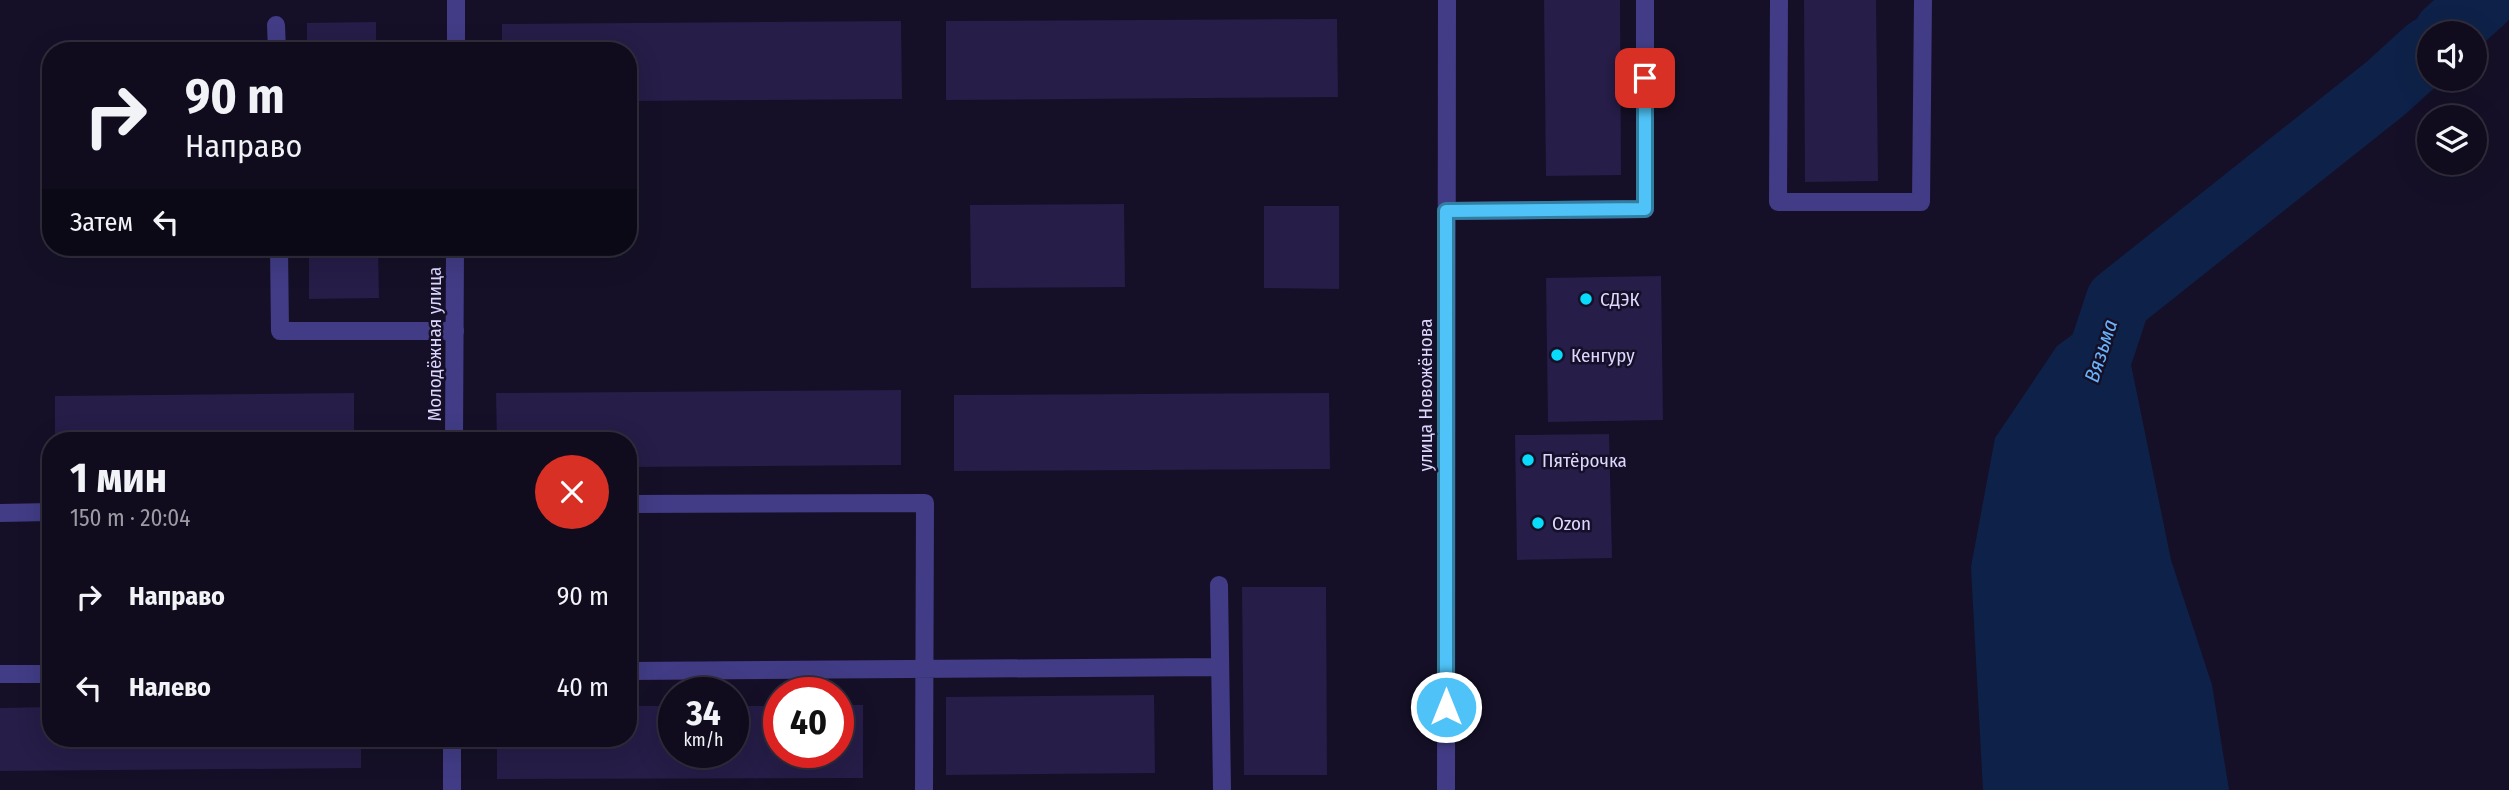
<!DOCTYPE html>
<html lang="ru">
<meta charset="utf-8">
<style>
:root{--surface:#100c1d;--page:#1e1a2a;--text:#f1f3f6;--muted:#9c9ba4;--line:#302c3b}
body{margin:0;font-family:"Fira Sans Condensed",sans-serif;background:var(--page);color:var(--text);height:100vh;display:flex;flex-direction:column;font-size:26px;white-space:nowrap}
*{box-sizing:border-box;margin:0}
p{font-size:23px;color:var(--muted)}
.icon{flex:none;width:38px;height:38px;fill:none;stroke:currentColor;stroke-width:2;stroke-linecap:round;stroke-linejoin:round}
.map{position:relative;flex:1;overflow:hidden}
.sheet{position:absolute;left:42px;top:432px;width:595px;height:315px;display:flex;flex-direction:column;background:var(--surface);border-radius:28px;box-shadow:0 7px 28px #0002,0 0 0 2px var(--line)}
.sheet>*{flex:none}
.guide{position:absolute;left:42px;top:42px;width:595px;height:214px;border-radius:28px;box-shadow:0 7px 28px #0002,0 0 0 2px var(--line);background:#100c1d;color:var(--text);overflow:hidden}
.fabs{position:absolute;left:2417px;top:21px;display:grid;gap:14px}
.fabs a{display:grid;place-items:center;width:70px;height:70px;border-radius:50%;background:var(--surface);box-shadow:0 7px 28px #0002,0 0 0 2px var(--line);font-size:35px}
.speed{position:absolute;left:658px;top:677px;display:flex;gap:14px;font-size:35px;font-weight:700;text-align:center}
.speed>*{display:grid;place-content:center;width:91px;height:91px;border-radius:50%;background:var(--surface);box-shadow:0 7px 28px #0002,0 0 0 2px var(--line);line-height:1}
.speed small{font-size:18px;font-weight:400}
.speed .limit{border:10px solid #d22;background:#fff;color:#111}
.pin{position:absolute;display:grid;place-items:center;width:60px;height:60px;color:#fff;margin:-30px;border-radius:14px;box-shadow:0 4px 10px #0006}
.me{position:absolute;width:77px;margin:-38px;rotate:0deg;stroke-linejoin:round;filter:drop-shadow(0 0 5px #0008)}
.turn{display:flex;align-items:center;gap:24px;height:147px;padding:0 28px;font-size:32px}
.turn .icon{width:91px;height:91px;stroke-width:2.5}
.turn b{display:block;font-size:49px;line-height:60px}
.then{display:flex;align-items:center;height:66px;padding:0 28px;background:#0003;gap:14px;font-size:26px}
.round{display:grid;place-items:center;flex:none;width:74px;height:74px;border-radius:37px;background:var(--page)}
.headline{display:flex;align-items:center;justify-content:space-between;height:119px;padding:0 28px}
h1{font-size:42px;font-weight:700;line-height:52px}
ul{padding:0;list-style:none}
li{display:flex;align-items:center;gap:21px;height:91px;padding:0 28px}
li div{flex:1}
li b{display:block;font-size:26px}
li em{font-style:normal}
.map>svg:first-child{display:block}
</style>
<div class="map">
<svg width="2509" height="790" viewBox="0 0 2509 790">
<rect width="100%" height="100%" fill="#151027"/>
<path fill="#0e2249" d="M 2118,301 L 2171,560 L 2212,685 L 2229,790 L 1983,790 L 1971,567 L 1995,438 L 2057,346 Z"/>
<g fill="none" stroke-linecap="round" stroke-linejoin="round">
<path stroke="#0e2249" stroke-width="65" d="M 2446,33 L 2483,0
M 2090,386 L 2118,301 L 2386,88 L 2429,49"/>
</g>
<path fill="#261d48" d="M 1544,0 L 1620,0 L 1621,175 L 1546,176 Z
M 1804,0 L 1876,0 L 1878,181 L 1805,182 Z
M 1337,19 L 1338,97 L 946,100 L 946,21 Z
M 901,21 L 902,99 L 628,101 L 628,51 L 502,51 L 502,24 Z
M 376,22 L 376,51 L 307,51 L 307,23 Z
M 1124,204 L 1125,287 L 971,288 L 970,205 Z
M 1264,206 L 1339,206 L 1339,289 L 1264,288 Z
M 309,247 L 378,247 L 379,298 L 309,299 Z
M 1661,276 L 1663,420 L 1548,422 L 1546,278 Z
M 901,390 L 901,465 L 628,467 L 628,441 L 497,441 L 496,393 Z
M 354,393 L 354,441 L 55,441 L 55,396 Z
M 1329,393 L 1330,469 L 954,471 L 954,395 Z
M 1609,434 L 1612,558 L 1517,560 L 1515,435 Z
M 1242,587 L 1326,587 L 1327,775 L 1244,775 Z
M 1154,695 L 1155,773 L 946,775 L 946,697 Z
M 838,705 L 863,705 L 863,778 L 497,779 L 497,738 L 628,738 L 628,706 L 674,706 L 674,752 L 733,752 L 733,706 L 779,706 L 779,752 L 838,752 Z
M 51,707 L 51,738 L 361,738 L 361,768 L 0,771 L 0,708 Z"/>
<g fill="none" stroke-linecap="round" stroke-linejoin="round">
<path stroke="#413c85" stroke-width="18" d="M 1779,0 L 1778,202 L 1921,202 L 1923,0
M 276,25 L 277,51
M 1446,211 L 1645,209 L 1645,0
M 279,247 L 280,331 L 455,331
M 628,504 L 925,503 L 924,790
M 0,513 L 51,512
M 1219,585 L 1222,790
M 628,671 L 1220,667
M 0,674 L 51,674"/>
<path stroke="#413c85" stroke-width="18" d="M 456,51 L 456,0
M 454,441 L 455,247
M 452,790 L 452,738"/>
<path stroke="#413c85" stroke-width="18" d="M 1446,790 L 1447,0"/>
</g>
<g fill="none" stroke-linecap="round" stroke-linejoin="round">
<defs>
<path id="route" d="M 1446,707 L 1446,211 L 1645,209 L 1645,78"/>
</defs>
<use href="#route" stroke="#337fa1" stroke-width="18"/>
<use href="#route" stroke="#4fc3f7" stroke-width="12"/>
</g>
<g fill="#08dcfa" stroke="#151027" stroke-width="2.5">
<circle cx="1586" cy="299" r="7"/>
<circle cx="1557" cy="355" r="7"/>
<circle cx="1528" cy="460" r="7"/>
<circle cx="1538" cy="523" r="7"/>
</g>
<g text-anchor="middle" stroke-width="5" stroke-linejoin="round" paint-order="stroke">
<g font-size="19" fill="#ddd7fe" stroke="#151027" text-anchor="start">
<text x="1600" y="306">СДЭК</text>
<text x="1571" y="362">Кенгуру</text>
<text x="1542" y="467">Пятёрочка</text>
<text x="1552" y="530">Ozon</text>
</g>
<g font-size="19" fill="#ddd7fe" stroke="#151027">
<text transform="translate(434 344) rotate(-90)" y="7">Молодёжная улица</text>
<text transform="translate(1425 395) rotate(-90)" y="7">улица Новожёнова</text>
</g>
<g font-size="21" font-style="italic" fill="#68b4fc" stroke="#151027">
<text transform="translate(2101 351) rotate(-72)" y="7">Вязьма</text>
</g>
</g>
</svg>
<div class="fabs">
<a><svg class="icon" aria-label="sound" viewBox="0 0 24 24"><path d="M4 9h4l5-4v14l-5-4H4zM17 9q2 3 0 6"/></svg></a>
<a><svg class="icon" aria-label="layers" viewBox="0 0 24 24"><path d="M12 4l9 5-9 5-9-5zM3 14l9 5 9-5"/></svg></a>
</div>
<div class="speed"><div>34<small>km/h</small></div><div class="limit">40</div></div>
<div class="pin" style="left:1645px;top:78px;background:#d93025"><svg class="icon" aria-label="arrive" viewBox="0 0 24 24"><path d="M6 21V4h12l-3 4 3 4H6"/></svg></div>
<svg class="me" style="left:1446px;top:707px" viewBox="-20 -20 40 40"><circle r="17" fill="#4fc3f7" stroke="#fff" stroke-width="3"/><path d="M0-11L8 9 0 5-8 9z" fill="#fff"/></svg>
<div class="guide">
<div class="turn"><svg class="icon" aria-label="right" viewBox="0 0 24 24"><path d="M7 20v-9h11M14 6l5 5-5 5"/></svg><div><b>90 m</b>Направо</div></div>
<div class="then">Затем<svg class="icon" aria-label="left" viewBox="0 0 24 24"><path d="M17 20v-9H6M10 6l-5 5 5 5"/></svg></div>
</div>
<section class="sheet">
<div class="headline"><div><h1>1 мин</h1><p>150 m · 20:04</p></div><a class="round" style="background:#d93025;color:#fff"><svg class="icon" aria-label="close" viewBox="0 0 24 24"><path d="M6 6l12 12M18 6L6 18"/></svg></a></div>
<ul>
<li><svg class="icon" aria-label="right" viewBox="0 0 24 24"><path d="M7 20v-9h11M14 6l5 5-5 5"/></svg><div><b>Направо</b></div><em>90 m</em></li>
<li><svg class="icon" aria-label="left" viewBox="0 0 24 24"><path d="M17 20v-9H6M10 6l-5 5 5 5"/></svg><div><b>Налево</b></div><em>40 m</em></li>
</ul>
</section>
</div>
